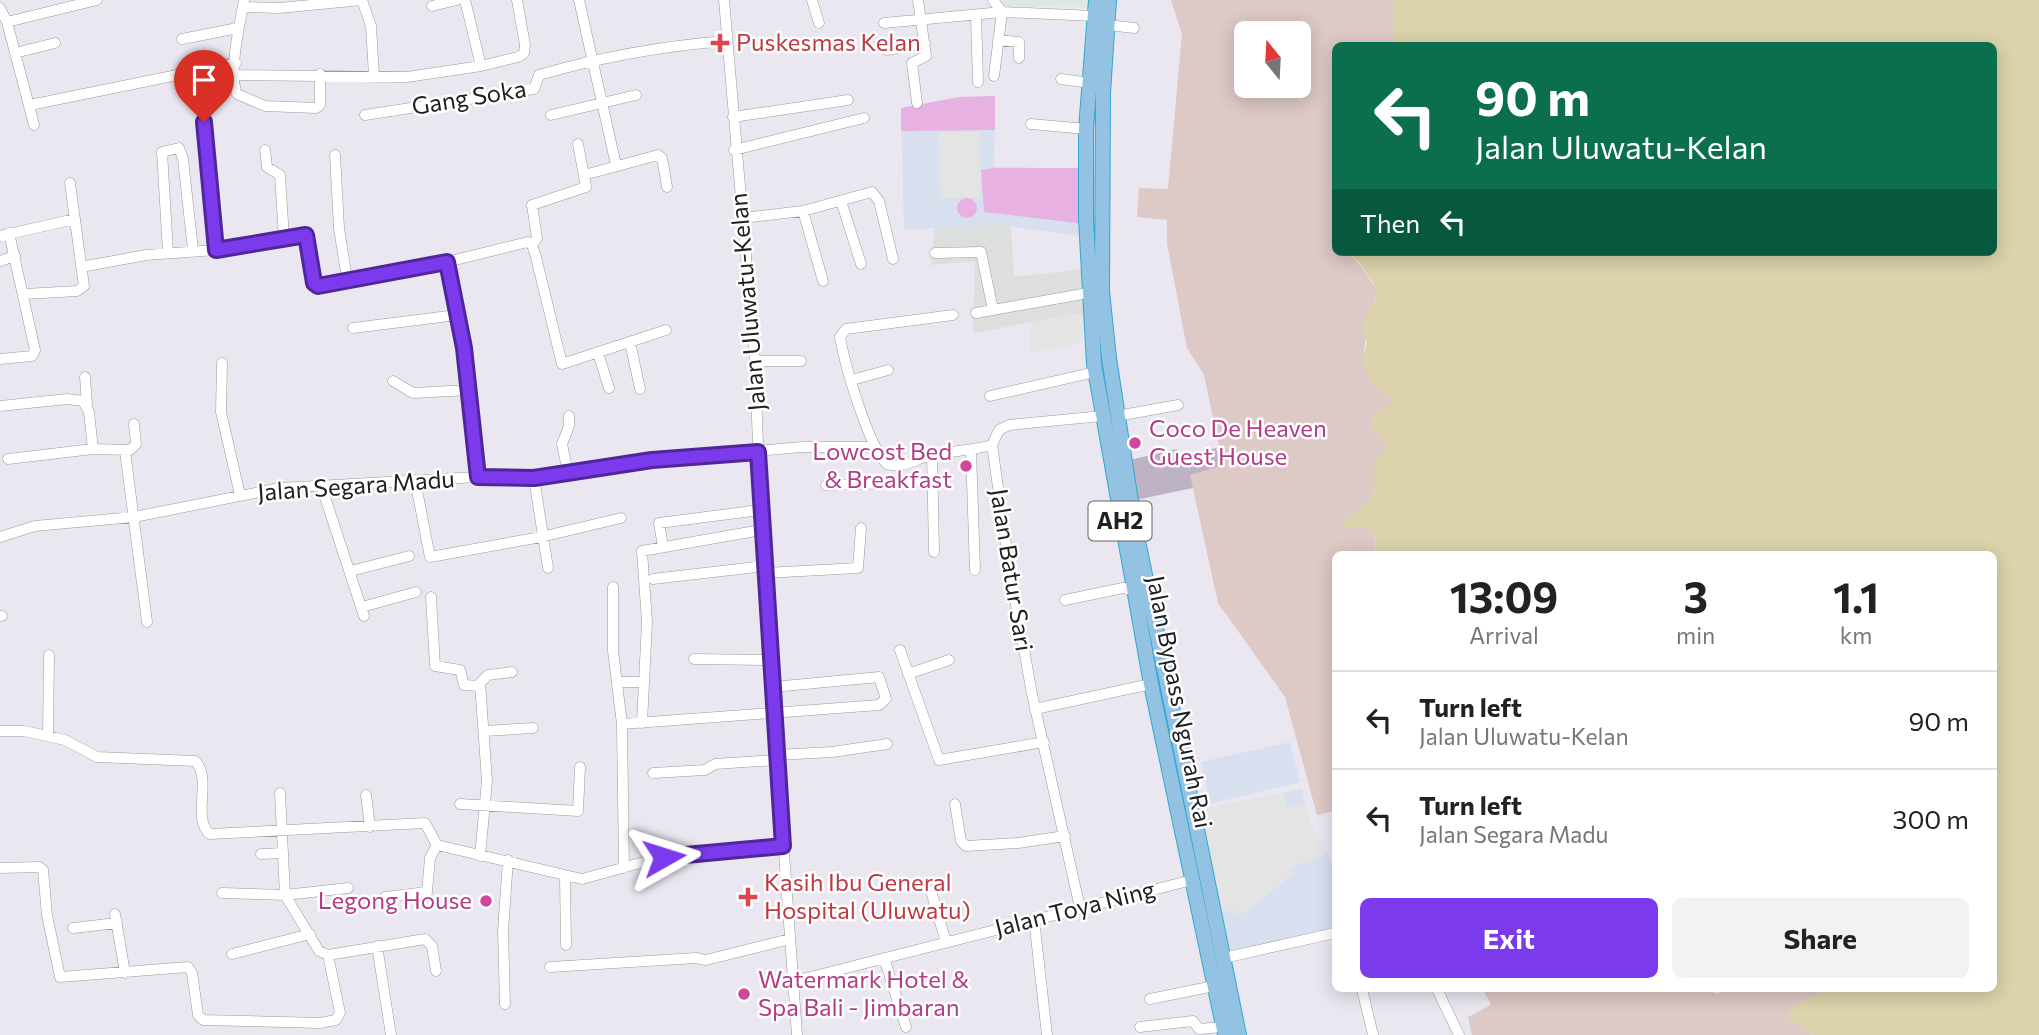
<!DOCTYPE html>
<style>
:root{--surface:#fff;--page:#f2f2f2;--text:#222;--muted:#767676;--line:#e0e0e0;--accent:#7c3aed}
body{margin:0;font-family:Commissioner,sans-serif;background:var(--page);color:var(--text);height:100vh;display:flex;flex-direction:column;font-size:26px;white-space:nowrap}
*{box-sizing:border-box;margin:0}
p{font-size:23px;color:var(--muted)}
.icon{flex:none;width:38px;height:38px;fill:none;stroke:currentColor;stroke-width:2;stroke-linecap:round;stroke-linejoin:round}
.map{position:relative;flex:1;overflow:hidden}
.details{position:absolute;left:1332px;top:551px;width:665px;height:441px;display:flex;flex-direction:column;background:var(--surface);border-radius:10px;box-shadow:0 4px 18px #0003}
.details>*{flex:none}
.hud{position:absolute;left:1332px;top:42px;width:665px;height:214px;border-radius:10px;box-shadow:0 4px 18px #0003;background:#0b6e4f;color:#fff;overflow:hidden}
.needle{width:46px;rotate:342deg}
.controls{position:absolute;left:1234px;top:21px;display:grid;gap:14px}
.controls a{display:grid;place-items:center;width:77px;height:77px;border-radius:10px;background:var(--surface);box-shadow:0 4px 18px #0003;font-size:35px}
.pin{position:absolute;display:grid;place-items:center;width:60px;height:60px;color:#fff;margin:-72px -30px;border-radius:50% 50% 50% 0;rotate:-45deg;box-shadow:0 0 7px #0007}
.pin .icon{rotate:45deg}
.me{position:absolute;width:77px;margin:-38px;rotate:84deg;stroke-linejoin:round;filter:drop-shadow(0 0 5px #0008)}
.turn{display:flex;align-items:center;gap:24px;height:147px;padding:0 28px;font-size:32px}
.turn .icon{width:91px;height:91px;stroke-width:2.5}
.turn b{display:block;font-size:49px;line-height:60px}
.then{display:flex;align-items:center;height:66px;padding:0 28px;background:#0003;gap:14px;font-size:26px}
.eta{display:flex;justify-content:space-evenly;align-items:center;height:119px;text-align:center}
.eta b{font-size:42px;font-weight:700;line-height:49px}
.cta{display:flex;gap:14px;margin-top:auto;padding:14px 28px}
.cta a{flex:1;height:80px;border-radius:10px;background:var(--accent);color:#fff;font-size:28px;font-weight:700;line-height:80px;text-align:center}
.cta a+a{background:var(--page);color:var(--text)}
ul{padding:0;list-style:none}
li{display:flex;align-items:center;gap:21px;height:98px;padding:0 28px;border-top:2px solid var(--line)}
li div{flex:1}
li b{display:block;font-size:26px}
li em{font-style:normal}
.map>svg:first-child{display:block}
</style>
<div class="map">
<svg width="2039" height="1035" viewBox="0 0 2039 1035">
<rect width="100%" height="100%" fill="#eae7f0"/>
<path fill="#dddede" d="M 996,224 L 1011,226 L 1014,277 L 1084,269 L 1086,312 L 973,333 L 975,261 L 931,265 L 935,227 Z"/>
<path fill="#d8e0f0" d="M 995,96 L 994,167 L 1080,168 L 1085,237 L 996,224 L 904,230 L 901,108 L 959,97 Z
M 1290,742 L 1300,782 L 1210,804 L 1201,762 Z
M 1302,789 L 1310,823 L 1335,867 L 1335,927 L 1328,930 L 1329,932 L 1230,953 L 1201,809 Z"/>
<path fill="#dae9e6" d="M 1002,0 L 1088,0 L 1087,7 L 1006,6 Z"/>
<path fill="#bdb3c4" d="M 1216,448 L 1226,481 L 1131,501 L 1125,461 L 1177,449 L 1179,456 Z"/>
<path fill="#e7b1e1" d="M 995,96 L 995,130 L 901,131 L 901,108 L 959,97 Z
M 994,168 L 1080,168 L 1084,224 L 984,212 L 981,170 Z
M957 208a10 10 0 1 1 20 0a10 10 0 1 1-20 0Z"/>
<path fill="#ddc9c5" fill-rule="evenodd" d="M 1171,0 L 1393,0 C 1393,13 1392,34 1396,45 L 1335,46 L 1335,252 C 1358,252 1363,273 1377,289 C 1370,347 1343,361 1397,402 L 1371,425 L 1387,443 L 1386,451 L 1374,461 C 1380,498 1369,502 1342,523 L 1361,525 L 1375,533 L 1374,555 L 1335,555 L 1335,811 L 1317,815 L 1285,697 L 1218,603 L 1190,475 L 1223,465 L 1204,375 L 1187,348 L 1167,244 L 1167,220 L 1137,217 L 1139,188 L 1168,189 L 1182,34 ZM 1246,33 L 1298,33 L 1298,86 L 1246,86 Z
M 1483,989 L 1702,989 L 1718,994 L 1723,989 L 1825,989 L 1822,994 L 1793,1005 L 1788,1018 L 1813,1035 L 1472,1035 L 1468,1017 L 1491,1005 Z"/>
<path fill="#e4e4e4" d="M 939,132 L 979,132 L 981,197 L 940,198 Z
M 1086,312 L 1081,344 L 1031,353 L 1031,322 Z
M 1284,793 L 1286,808 L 1306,803 L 1310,823 L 1327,853 L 1291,868 L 1293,874 L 1247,912 L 1234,915 L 1233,910 L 1222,912 L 1201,809 Z"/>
<path fill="#dbd3ab" d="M 1393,0 L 2039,0 L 2039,1035 L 1813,1035 L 1788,1018 L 1793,1005 L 1822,994 L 1825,989 L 1993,989 L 1993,555 L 1374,555 L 1375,533 L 1361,525 L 1346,530 L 1342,523 C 1369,502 1380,498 1373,461 L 1386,451 L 1386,443 L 1371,425 L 1371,417 L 1396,402 L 1372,383 L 1362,362 L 1367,343 L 1362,329 L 1368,307 L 1375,304 L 1377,289 L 1359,262 L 1347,252 L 1993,252 L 1993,46 L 1396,45 C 1392,34 1393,13 1393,0 Z"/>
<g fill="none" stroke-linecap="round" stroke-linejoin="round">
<defs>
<path id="minor" d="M 244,0 C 240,24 228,72 237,94 L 265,106 L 316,108 L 320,105 L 320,74
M 465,0 L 481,66
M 579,0 L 616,165
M 724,0 L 755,361 L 761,530 L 797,1035
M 812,0 L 819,23
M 993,0 L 1002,12 L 994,76
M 432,6 L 457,0
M 243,7 L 279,8 L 362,0 L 371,26 L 374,76
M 0,8 L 7,22 L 97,0
M 976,15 L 978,82
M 7,22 L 34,125
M 884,23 L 1002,12 L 1095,16
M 1108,25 L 1134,28
M 182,39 L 238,28
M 998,40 L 1019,42 L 1019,58
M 887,50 L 925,43
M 15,53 L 55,43
M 199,71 L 216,250
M 235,75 L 407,77 L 481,66 L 518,57 L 524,53 L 525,45 L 517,0
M 1061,79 L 1090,83
M 917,103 L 912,63 L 926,56 L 918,0
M 30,105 L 236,63
M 365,115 L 534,89 L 539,75 C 601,57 662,46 726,41
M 551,115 L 636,95
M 733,117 L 848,100
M 1031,124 L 1086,129
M 265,150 L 267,167 L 280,175 L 284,238
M 734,150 L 864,118
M 335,155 L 339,228 L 347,279
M 584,175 L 658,155 L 662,158 L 667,187
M 841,201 L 861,264
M 803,211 L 823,281
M 743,218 L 803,211 L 872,192 L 879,201 L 893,259
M 0,236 L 75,219
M 532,245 L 537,238 L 532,205 L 586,187 L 578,144
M 168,252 L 162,152 L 179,148 L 183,159 L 193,250
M 935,253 L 981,252 L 993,310
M 0,261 L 15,256
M 447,262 L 464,348 L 478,477
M 81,267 L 146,255 L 216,250 L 306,235 L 314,283 L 318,286 L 447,262 L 528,242 L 532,245 L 536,257 L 562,364 L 666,330
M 25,294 L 77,291 L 84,286 L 70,183
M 976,313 L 1088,293
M 953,315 L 846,329 L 840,337 C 845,365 868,446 887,464 C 904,470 919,456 936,454 C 955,451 973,450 992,445
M 353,328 L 457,315
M 630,342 L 640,389
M 598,353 L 609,388
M 0,359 L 32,356 L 35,350 L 9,233
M 755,361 L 801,361
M 222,363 L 221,412 L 240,495
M 85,377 L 87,404
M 852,380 L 888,370
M 393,381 L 413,393 L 469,390
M 990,396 L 1095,372
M 0,406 L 67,399 L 83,401 L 89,412 L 93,449
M 1117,416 L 1178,405
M 125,451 L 147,622
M 971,451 L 975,570
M 932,454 L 934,552
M 8,459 L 93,449 L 130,450 L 136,444 L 134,424
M 568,473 L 562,444 L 569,426 L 569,416
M 534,478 L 548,568
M 415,480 L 430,557 L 541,537 L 621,518
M 321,485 L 364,616
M 826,485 L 934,482
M 0,537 L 35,526 L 134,517 L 280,488 L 478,477 L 534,478 L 652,460 L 802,447 L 874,447
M 663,547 L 659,523 L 760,510
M 351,571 L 409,556
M 765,573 L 858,568 L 861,528
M 653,579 L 765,566
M 613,587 L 613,651 L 622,724 L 624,868
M 431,597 L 435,666 L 460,670 L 464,685 L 480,686
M 1065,600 L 1123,588 L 1133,590
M 362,607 L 416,592
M 0,616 L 2,616
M 900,650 L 939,760 L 1044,742
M 694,659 L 771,660
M 908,674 L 949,660
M 617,682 L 642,682
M 1035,709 L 1151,684
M 642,723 L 647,622 L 642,551 L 761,530
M 622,724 L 879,705 L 886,699 L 879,677 L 773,687
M 0,731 L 24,731 L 65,740 L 97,757 L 195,761 C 213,778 191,819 210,834 L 425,823 L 437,845
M 484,731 L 533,728
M 48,736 L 49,655
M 777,755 L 832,752 L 887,744
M 653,773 L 705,770 L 715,764 L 777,760
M 280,793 L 285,895 L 319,951 L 328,955 L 425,939 L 432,946 L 436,971
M 366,795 L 370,827
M 460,804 L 578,811 L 580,767
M 955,804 L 961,841 L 966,846 L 1018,843 L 1065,836
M 261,854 L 283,853
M 480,856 L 487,781 L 480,683 L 488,675 L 512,672
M 0,868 L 39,867 L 43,870 L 47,915 L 60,977 L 188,967 L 192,973 L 198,1015 L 203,1020 L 320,1023 L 336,1020 L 340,1013 L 328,955
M 565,877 L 566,945
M 931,891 L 946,942
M 222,893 L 285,895 L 348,888
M 385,897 L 427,892 L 430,858 L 437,845 L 582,879 L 655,859 L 784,846
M 1080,908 L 1032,694 L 1009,565 L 992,445 L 999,430 L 1009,425 L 1102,416
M 115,914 L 125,973
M 1034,919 L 1047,1035
M 73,928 L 117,923
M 377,946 L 391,1035
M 232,954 L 310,934
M 884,958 L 906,1027
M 1224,958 L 1335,933
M 550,967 L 696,958 L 706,960 L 790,939
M 795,981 L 1192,880
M 1362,989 L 1373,1035
M 1437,989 L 1459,1035
M 1150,999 L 1214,986
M 505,1004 L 503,931 L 508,860
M 1140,1027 L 1193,1021 L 1199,1029 L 1223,1027"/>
<path id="highway" d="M 1096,0 L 1086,129 L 1086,219 L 1094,364 L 1151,684 L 1225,1035
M 1109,0 L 1103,93 L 1102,291 L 1109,358 L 1134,521 L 1239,1035"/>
</defs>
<use href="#minor" stroke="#9a9a9a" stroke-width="11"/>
<use href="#highway" stroke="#31a8d2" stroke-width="16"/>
<use href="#minor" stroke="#fff" stroke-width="10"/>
<use href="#highway" stroke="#94c2e3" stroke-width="14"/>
</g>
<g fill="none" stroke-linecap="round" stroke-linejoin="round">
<defs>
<path id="route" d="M 204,122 L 216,250 L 306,235 L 314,283 L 318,286 L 447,262 L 464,348 L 478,477 L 534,478 L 652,460 L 758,452 L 783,846 L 664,857"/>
</defs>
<use href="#route" stroke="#51269a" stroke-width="18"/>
<use href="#route" stroke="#7c3aed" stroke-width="12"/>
</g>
<g fill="#e0444e" stroke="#fff" stroke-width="2.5">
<path d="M716.5 32.5h7v7h7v7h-7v7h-7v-7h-7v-7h7z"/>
<path d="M744.5 886.5h7v7h7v7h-7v7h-7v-7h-7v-7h7z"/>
</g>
<g fill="#d1479c" stroke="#fff" stroke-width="2.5">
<circle cx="1135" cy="443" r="7"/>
<circle cx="966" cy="466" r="7"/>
<circle cx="486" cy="901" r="7"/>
<circle cx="744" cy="994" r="7"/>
</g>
<g text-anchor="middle" stroke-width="5" stroke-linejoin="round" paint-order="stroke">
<rect fill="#fff" stroke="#636363" stroke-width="2" x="1088.5" y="501.5" width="63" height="39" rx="5"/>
<g font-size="23" font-weight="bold" fill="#202020">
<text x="1120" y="529">AH2</text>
</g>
<g font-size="24" fill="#be3a42" stroke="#fff" text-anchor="start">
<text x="736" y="51">Puskesmas Kelan</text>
<text x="764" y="891">Kasih Ibu General<tspan x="764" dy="28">Hospital (Uluwatu)</tspan></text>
</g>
<g font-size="24" fill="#202020" stroke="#fff">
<text transform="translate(469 98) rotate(-9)" y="8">Gang Soka</text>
<text transform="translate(748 302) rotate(-95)" y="8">Jalan Uluwatu-Kelan</text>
<text transform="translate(356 486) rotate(-4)" y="8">Jalan Segara Madu</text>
<text transform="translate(1011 570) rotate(81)" y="8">Jalan Batur Sari</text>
<text transform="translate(1179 702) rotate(79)" y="8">Jalan Bypass Ngurah Rai</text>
<text transform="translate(1075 909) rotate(-14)" y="8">Jalan Toya Ning</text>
</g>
<g font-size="24" fill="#b23c85" stroke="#fff" text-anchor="start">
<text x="1149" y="437">Coco De Heaven<tspan x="1149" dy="28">Guest House</tspan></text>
<text x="952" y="460" text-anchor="end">Lowcost Bed<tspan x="952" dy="28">&amp; Breakfast</tspan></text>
<text x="472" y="909" text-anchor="end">Legong House</text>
<text x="758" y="988">Watermark Hotel &amp;<tspan x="758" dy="28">Spa Bali - Jimbaran</tspan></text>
</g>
</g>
</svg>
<div class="controls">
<a><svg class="needle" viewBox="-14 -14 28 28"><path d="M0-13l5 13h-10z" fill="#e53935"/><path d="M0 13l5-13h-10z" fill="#767676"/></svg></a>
</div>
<div class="pin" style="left:204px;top:122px;background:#d93025"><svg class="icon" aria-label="arrive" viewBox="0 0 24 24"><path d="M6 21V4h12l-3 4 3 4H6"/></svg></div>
<svg class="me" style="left:664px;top:857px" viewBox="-20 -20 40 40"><path d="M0-17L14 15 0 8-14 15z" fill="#7c3aed" stroke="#fff" stroke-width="4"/></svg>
<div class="hud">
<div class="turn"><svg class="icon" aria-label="left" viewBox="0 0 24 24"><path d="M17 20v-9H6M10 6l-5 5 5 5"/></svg><div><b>90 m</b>Jalan Uluwatu-Kelan</div></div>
<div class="then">Then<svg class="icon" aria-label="left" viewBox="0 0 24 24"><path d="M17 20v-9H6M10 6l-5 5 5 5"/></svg></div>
</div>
<section class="details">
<div class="eta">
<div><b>13:09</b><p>Arrival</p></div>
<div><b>3</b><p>min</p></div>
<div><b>1.1</b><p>km</p></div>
</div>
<ul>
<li><svg class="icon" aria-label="left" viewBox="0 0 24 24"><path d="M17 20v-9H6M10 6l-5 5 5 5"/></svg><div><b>Turn left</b><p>Jalan Uluwatu-Kelan</p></div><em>90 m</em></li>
<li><svg class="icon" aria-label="left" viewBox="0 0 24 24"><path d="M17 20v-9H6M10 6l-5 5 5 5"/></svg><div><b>Turn left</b><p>Jalan Segara Madu</p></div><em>300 m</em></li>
</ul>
<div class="cta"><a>Exit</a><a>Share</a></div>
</section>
</div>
